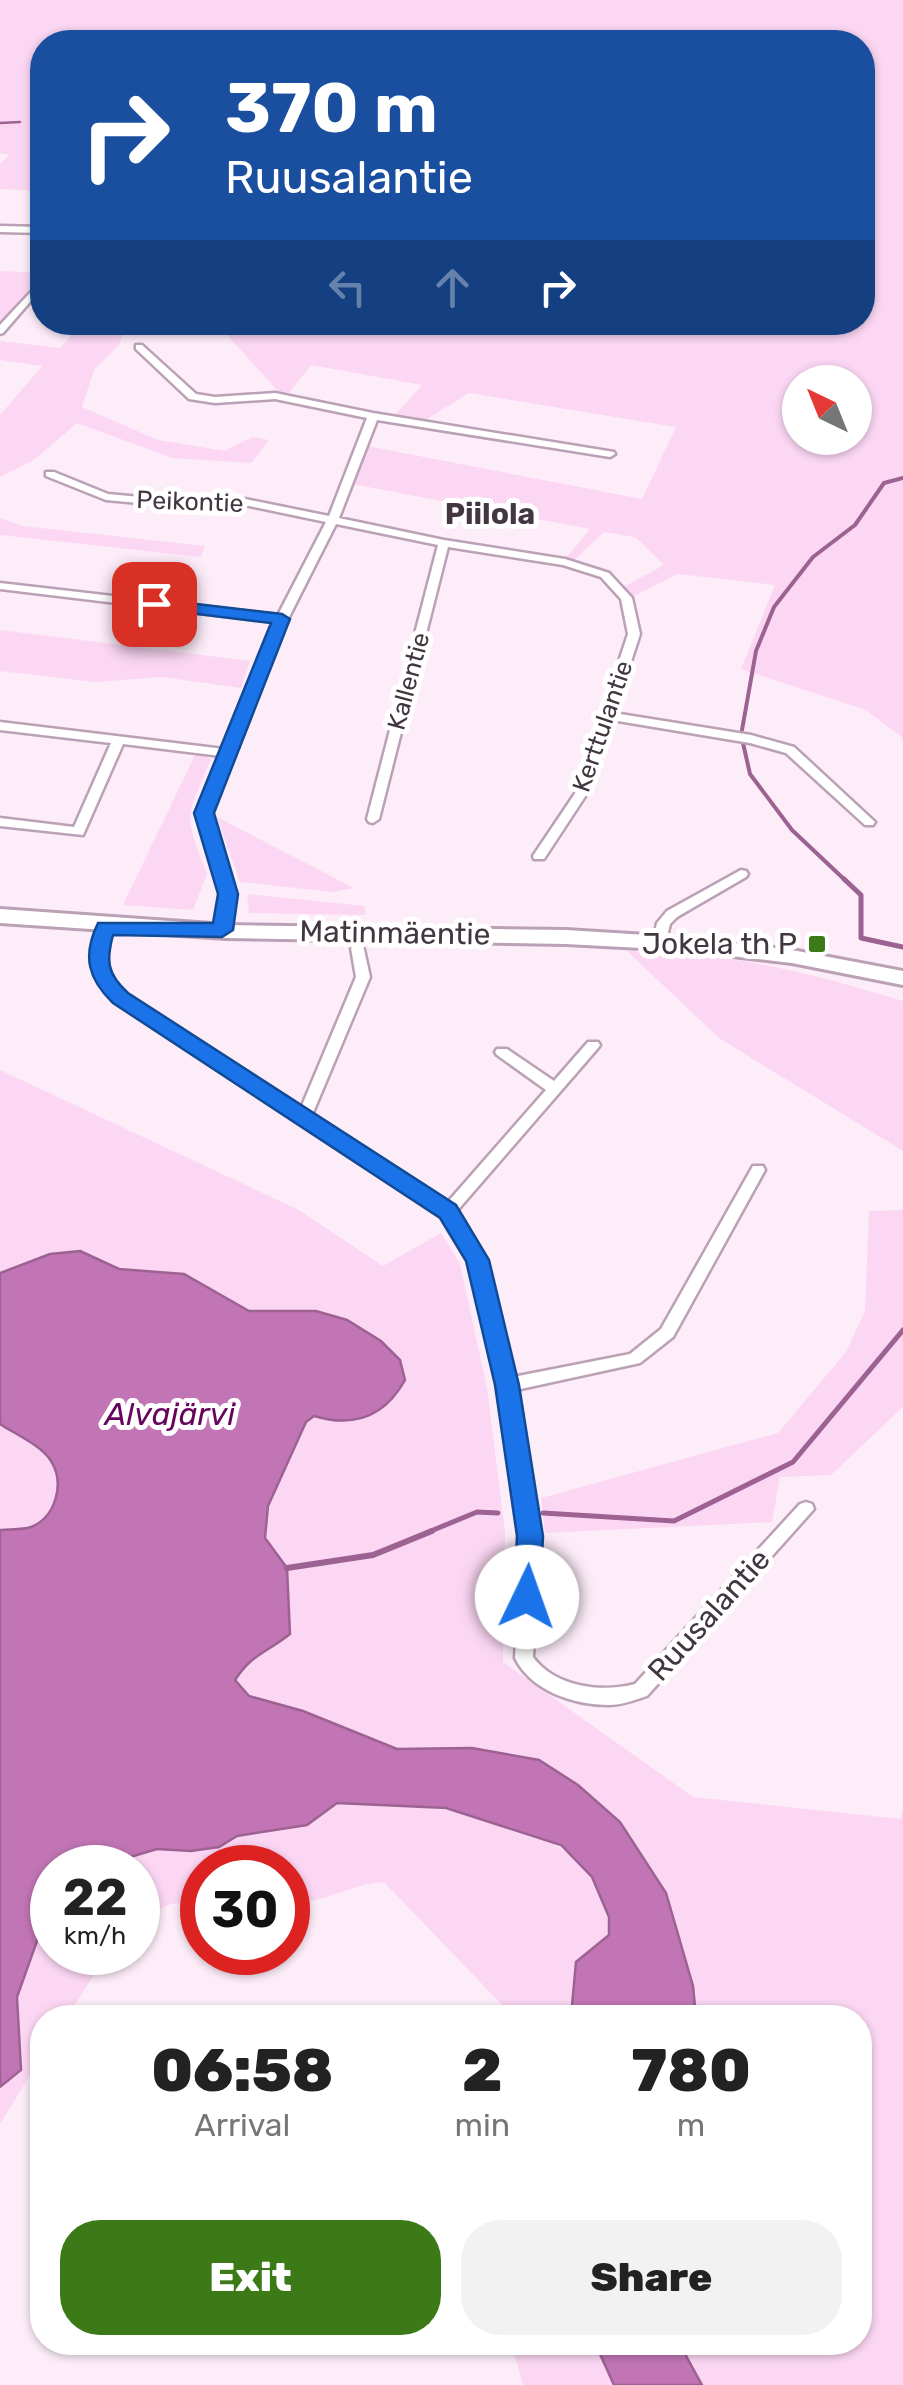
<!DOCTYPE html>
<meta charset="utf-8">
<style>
:root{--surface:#fff;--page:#f2f2f2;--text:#222;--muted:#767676;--accent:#3b7a17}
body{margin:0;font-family:Rubik,sans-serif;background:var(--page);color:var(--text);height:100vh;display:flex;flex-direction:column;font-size:38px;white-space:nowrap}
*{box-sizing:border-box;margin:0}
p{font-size:32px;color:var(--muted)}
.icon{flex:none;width:55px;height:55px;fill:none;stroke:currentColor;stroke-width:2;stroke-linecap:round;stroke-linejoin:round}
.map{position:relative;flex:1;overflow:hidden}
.side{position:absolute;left:30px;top:2005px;width:842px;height:350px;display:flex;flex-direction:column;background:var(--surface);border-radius:40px;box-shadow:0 2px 8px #0004}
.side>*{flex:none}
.guide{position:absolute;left:30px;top:30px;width:845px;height:305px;border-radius:40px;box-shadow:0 2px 8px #0004;background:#1a4fa0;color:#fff;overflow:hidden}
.needle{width:65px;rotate:317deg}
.tools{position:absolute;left:782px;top:365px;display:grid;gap:20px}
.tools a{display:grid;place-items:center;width:90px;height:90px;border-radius:50%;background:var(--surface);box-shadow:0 2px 8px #0004;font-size:50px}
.speed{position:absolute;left:30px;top:1845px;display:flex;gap:20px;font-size:50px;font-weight:700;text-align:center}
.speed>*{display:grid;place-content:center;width:130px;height:130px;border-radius:50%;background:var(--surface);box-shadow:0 2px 8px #0004;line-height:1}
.speed small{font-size:25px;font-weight:400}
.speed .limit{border:15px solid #d22;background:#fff;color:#111}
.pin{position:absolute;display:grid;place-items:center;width:85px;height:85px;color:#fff;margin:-42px;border-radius:20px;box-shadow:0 5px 15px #0006}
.me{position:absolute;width:110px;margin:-55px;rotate:3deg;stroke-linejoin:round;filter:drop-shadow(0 0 8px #0008)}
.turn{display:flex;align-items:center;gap:35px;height:210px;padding:0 30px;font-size:45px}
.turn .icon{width:130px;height:130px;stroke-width:2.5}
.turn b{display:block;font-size:70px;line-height:85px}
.lanes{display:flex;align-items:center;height:95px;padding:0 30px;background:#0003;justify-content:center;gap:50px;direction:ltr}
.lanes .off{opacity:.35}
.eta{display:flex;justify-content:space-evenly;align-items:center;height:170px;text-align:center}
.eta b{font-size:60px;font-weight:800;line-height:70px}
.button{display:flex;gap:20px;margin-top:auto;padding:20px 30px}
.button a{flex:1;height:115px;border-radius:40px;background:var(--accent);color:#fff;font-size:40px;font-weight:800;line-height:115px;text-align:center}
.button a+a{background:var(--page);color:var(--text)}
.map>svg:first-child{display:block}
</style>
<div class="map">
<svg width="903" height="2385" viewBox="0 0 903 2385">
<rect width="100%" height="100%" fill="#fdedf9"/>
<path fill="#fcd7f4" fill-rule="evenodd" d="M 0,0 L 903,0 L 903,738 L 866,710 L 741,669 L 775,585 L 678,574 L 630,598 L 620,589 L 664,565 L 635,537 L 604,532 L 572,562 L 564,560 L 590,529 L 352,484 L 367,446 L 642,499 L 676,427 L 469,393 L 424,421 L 394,416 L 422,385 L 311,365 L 289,393 L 278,391 L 216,323 L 862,322 L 862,42 L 42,42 L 42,191 L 0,189 L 0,164 L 9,155 L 0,153 ZM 800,382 L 855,382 L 855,438 L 800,438 Z
M 0,271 L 42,273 L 0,325 Z
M 82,323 L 128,323 L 118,346 L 94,370 L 82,407 L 158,440 L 225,451 L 252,437 L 269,440 L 251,463 L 172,458 L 77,423 L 34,460 L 0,477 L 0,415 L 42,366 L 0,360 L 0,341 L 60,348 Z
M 0,518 L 23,526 L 205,546 L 201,557 L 0,535 Z
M 0,630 L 250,661 L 241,688 L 161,677 L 95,682 L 0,671 Z
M 196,753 L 211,759 C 186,818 183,814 207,874 L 193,910 L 123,905 Z
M 217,817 L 354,888 L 333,892 L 240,882 Z
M 247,894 L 365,906 L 365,915 L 249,913 Z
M 627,951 C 732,953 804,971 903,1001 L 903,1151 L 719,1038 Z
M 0,1070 L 297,1209 L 383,1266 L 441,1233 L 460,1264 L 487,1388 L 505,1531 L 503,1662 L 693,1797 L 901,1819 L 903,1809 L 903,2385 L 702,2385 L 679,2343 L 860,2342 L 860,2018 L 696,2017 L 666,1893 L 620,1822 L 434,1750 L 397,1749 L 303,1711 L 249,1696 L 235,1680 L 250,1658 L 271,1649 L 287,1568 L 265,1538 L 268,1507 L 306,1422 L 314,1416 L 318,1312 L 249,1311 L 184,1274 L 0,1311 Z
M 903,1210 L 903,1407 L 831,1475 L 780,1477 L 772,1522 L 545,1533 L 541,1498 L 778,1433 L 846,1352 L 865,1311 L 869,1211 Z
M 0,1392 C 14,1405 36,1420 46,1436 C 59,1457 64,1500 45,1519 C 33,1531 15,1528 0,1530 Z
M 337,1803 C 426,1804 608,1812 609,1935 L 576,1962 L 571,2017 L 506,2017 L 507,2010 L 384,1882 C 350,1884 322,1905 288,1902 L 288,1868 L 202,1868 L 202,1901 L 171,1904 L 138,1918 L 138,1868 L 67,1868 L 73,1859 L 127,1858 L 157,1849 L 191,1851 L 219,1847 L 237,1836 L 307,1825 Z
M 52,1899 L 52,1952 L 108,1953 L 67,2017 L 42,2018 L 42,2056 L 0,2124 L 0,2070 L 21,2069 L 17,1997 Z
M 511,2343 L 595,2343 L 614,2385 L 523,2385 Z"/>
<path fill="#c275b5" stroke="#9c6292" stroke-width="2.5" d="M 80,1251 L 119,1269 L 184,1274 L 249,1311 L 316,1311 L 347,1320 L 381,1341 L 400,1360 L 405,1380 C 385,1416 354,1428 314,1416 L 306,1422 L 268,1506 L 265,1538 L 287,1568 L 290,1634 C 266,1653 252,1654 235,1680 L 249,1696 L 303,1711 L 397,1749 L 472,1748 L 539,1760 L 578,1785 L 620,1822 L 666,1893 L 693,1986 L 696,2017 L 571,2017 L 576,1962 L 609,1935 L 609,1917 L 592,1877 L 561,1845 L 446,1808 L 337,1803 L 307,1825 L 237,1836 L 219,1847 L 191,1851 L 157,1849 L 127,1858 L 73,1859 L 67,1867 L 52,1868 L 52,1899 L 17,1997 L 21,2070 L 0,2087 L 0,1530 C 10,1529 22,1530 31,1527 C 56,1517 65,1483 51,1461 C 41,1445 15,1434 0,1424 L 0,1273 L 50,1254 Z
M 595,2343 L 679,2343 L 702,2385 L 614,2385 Z"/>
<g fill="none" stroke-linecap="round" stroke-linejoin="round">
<path stroke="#9c6292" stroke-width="2.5" d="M 0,123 L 20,122"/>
<path stroke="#9c6292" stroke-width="4" d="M 742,730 L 756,651 L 774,607 L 813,557 L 855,525 L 884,483 L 903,478
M 743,743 L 750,774 L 792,830 L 846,881"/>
<path stroke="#9c6292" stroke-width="5" d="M 844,879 L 861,895 L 861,938 L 903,947
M 543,1513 L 674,1521 L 793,1462 L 903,1330
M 426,1533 L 477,1512 L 498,1513"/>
<path stroke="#9c6292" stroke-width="6" d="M 287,1568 L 373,1555 L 432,1531"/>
<defs>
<path id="street" d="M 0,226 L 42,227 L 42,233 L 0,232 Z
M 42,280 L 42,288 L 3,333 L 0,334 L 0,325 Z
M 136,345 L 142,345 L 196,394 L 215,397 L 275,393 L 373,413 L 614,452 L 615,454 L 610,457 L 377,420 L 339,518 L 444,540 L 565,559 L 609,573 L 632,598 L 640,634 L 614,713 L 751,735 L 794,747 L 875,822 L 873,825 L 865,825 L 786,753 L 750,743 L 612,720 L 588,792 L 544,859 L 534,859 L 533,856 L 576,792 L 628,634 L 621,599 L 601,577 L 563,565 L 448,547 L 379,819 L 373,823 L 369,822 L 367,819 L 438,545 L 336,524 L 288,619 L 210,813 L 235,893 L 227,933 L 222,934 L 215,930 L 221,893 L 198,813 L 221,756 L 123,744 L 83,835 L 0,826 L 0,818 L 74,827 L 111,743 L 0,730 L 0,722 L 224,749 L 275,622 L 0,589 L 0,583 L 278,615 L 326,522 L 235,503 L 194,508 L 106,500 L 46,476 L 46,472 L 54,472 L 108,494 L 194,502 L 235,497 L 329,516 L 367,418 L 275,399 L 215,403 L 189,399 L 136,349 Z
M 741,870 L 746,871 L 748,874 L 746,877 L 677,917 L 670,924 L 665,945 L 655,945 L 653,942 L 657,923 L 667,911 Z
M 105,924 L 112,928 C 104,955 105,974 126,995 L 301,1108 L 356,977 L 351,948 L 358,943 L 363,945 L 370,977 L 312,1115 L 447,1203 L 546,1090 L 497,1055 L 495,1052 L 497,1049 L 507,1049 L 554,1081 L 588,1042 L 598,1042 L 600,1045 L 598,1048 L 456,1212 L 485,1260 L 513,1377 L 630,1354 L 661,1329 L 753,1166 L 763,1166 L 765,1170 L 673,1337 L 640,1363 L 516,1390 L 539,1536 L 533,1657 C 555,1687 601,1693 635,1684 L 800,1504 L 806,1502 L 812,1504 L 814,1509 L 647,1696 C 635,1700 622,1705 609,1705 C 574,1705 531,1691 515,1658 L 521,1536 L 499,1385 L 469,1261 L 443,1215 L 116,1001 C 93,978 87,955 100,925 Z"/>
<path id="secondary" d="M 0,909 L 226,925 L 566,930 L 679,937 L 792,950 L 903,971 L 903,985 L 792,963 L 679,950 L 566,944 L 226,938 L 0,923 Z"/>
</defs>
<use href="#street" stroke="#bba1b5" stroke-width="5"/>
<use href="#secondary" stroke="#bba1b5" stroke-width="6"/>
<use href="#street" fill="#fff" fill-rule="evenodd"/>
<use href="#secondary" fill="#fff" fill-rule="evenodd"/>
</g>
<path fill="#1a73e8" stroke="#114b97" stroke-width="2.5" d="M 154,599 L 282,614 L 290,619 L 214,813 L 238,894 L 233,930 L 222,937 L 113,935 C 106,961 107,974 128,993 L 456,1205 L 489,1260 L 519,1385 L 543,1536 L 540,1597 L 536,1605 L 527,1609 L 518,1605 L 514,1597 L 517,1536 L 495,1385 L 466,1261 L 440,1218 L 113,1003 C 88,979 82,956 98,923 L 213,923 L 218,894 L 194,813 L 271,623 L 148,608 L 148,600 Z"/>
<rect fill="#3b7a17" stroke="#fff" stroke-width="4" x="807" y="934" width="20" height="20" rx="5"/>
<g text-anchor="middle" stroke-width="10" stroke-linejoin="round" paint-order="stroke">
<g font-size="25" fill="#423740" stroke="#fff">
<text transform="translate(190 501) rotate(2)" y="9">Peikontie</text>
<text transform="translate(408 681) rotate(-75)" y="9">Kallentie</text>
<text transform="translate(602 726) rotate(-71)" y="9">Kerttulantie</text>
</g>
<g font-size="30" font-weight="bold" fill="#423740" stroke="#fff">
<text x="490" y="524">Piilola</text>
</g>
<g font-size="30" fill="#423740" stroke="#fff">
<text transform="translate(395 933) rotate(1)" y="10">Matinmäentie</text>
<text transform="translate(709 1615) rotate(-48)" y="10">Ruusalantie</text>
</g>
<g font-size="30" fill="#423740" stroke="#fff" text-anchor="end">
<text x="797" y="954">Jokela th P</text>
</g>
<g font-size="32" font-style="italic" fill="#67045e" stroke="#fff">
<text x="170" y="1425">Alvajärvi</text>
</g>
</g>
</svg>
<div class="tools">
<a><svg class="needle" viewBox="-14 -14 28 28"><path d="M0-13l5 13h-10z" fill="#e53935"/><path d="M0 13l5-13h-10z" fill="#767676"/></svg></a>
</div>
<div class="speed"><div>22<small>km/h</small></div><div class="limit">30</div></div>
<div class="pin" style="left:154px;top:604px;background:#d93025"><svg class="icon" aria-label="arrive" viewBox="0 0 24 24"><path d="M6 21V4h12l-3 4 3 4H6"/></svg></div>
<svg class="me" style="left:527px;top:1597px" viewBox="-20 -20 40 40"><circle r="19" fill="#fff"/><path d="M0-13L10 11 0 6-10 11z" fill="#1a73e8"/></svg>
<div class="guide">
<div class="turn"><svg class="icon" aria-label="right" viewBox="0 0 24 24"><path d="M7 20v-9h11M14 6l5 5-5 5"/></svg><div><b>370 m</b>Ruusalantie</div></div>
<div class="lanes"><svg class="icon off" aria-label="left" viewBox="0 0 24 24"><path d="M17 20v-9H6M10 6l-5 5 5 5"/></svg><svg class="icon off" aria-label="ahead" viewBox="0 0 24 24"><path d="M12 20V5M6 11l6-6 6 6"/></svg><svg class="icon" aria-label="right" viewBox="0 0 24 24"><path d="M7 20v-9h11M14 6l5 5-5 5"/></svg></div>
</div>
<section class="side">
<div class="eta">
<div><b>06:58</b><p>Arrival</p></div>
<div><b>2</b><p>min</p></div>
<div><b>780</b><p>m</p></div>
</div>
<div class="button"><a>Exit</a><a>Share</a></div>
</section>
</div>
